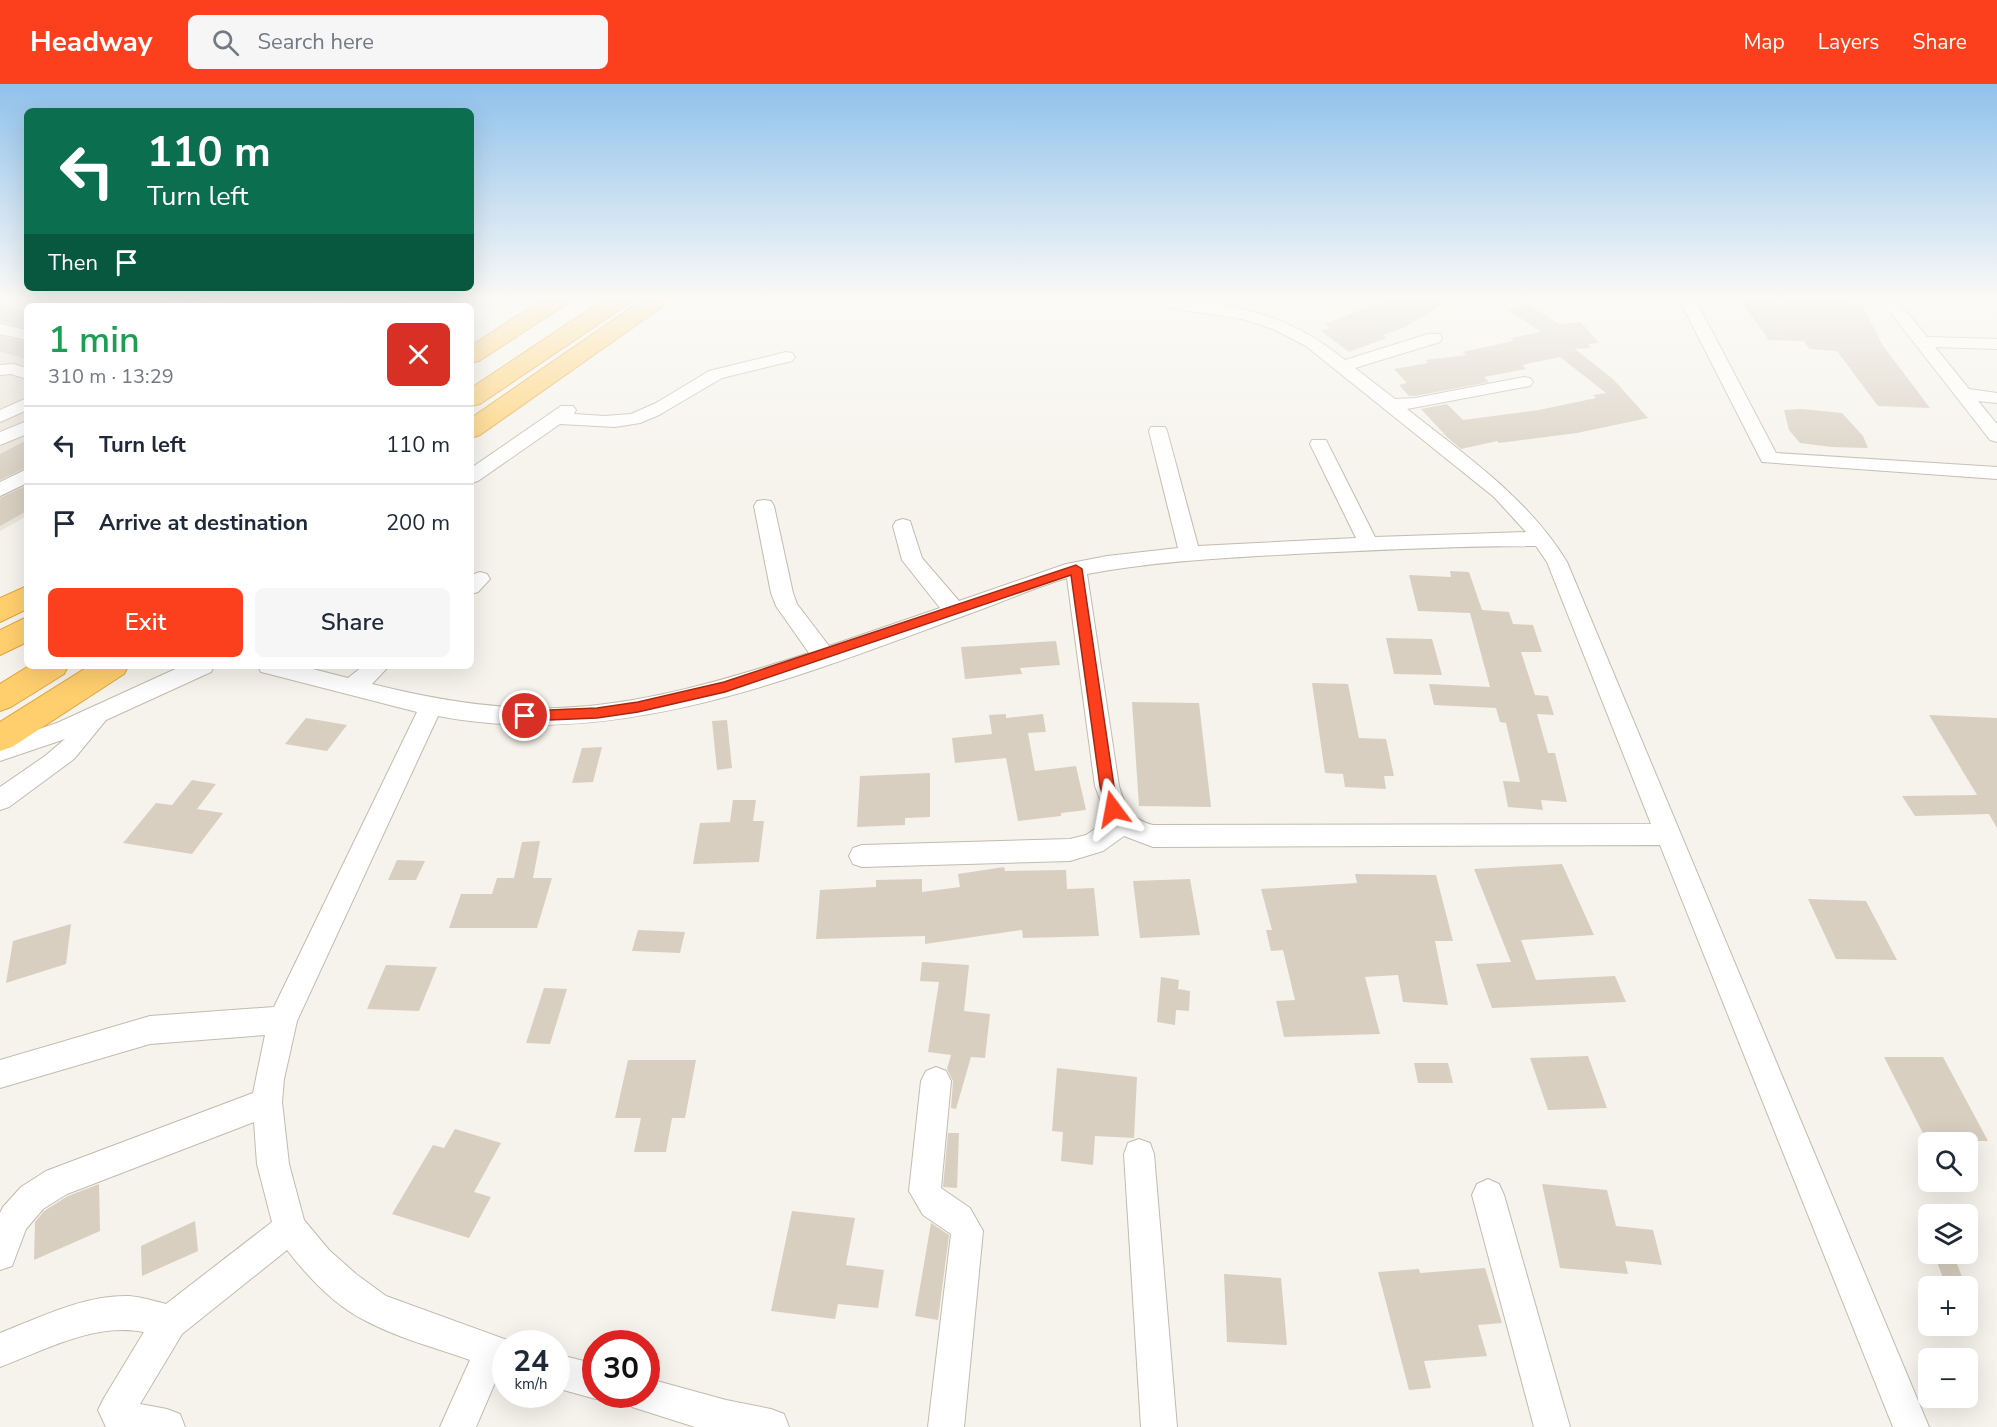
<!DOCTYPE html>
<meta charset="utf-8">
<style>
:root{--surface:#fff;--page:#f6f6f7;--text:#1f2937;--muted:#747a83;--line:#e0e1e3;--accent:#fc3f1d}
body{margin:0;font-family:"Nunito Sans",sans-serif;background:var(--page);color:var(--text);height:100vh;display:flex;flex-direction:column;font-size:22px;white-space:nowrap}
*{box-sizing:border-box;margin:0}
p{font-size:20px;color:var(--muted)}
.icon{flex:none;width:33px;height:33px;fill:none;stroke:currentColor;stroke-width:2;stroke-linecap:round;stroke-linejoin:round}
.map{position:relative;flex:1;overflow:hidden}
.details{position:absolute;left:24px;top:219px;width:450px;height:366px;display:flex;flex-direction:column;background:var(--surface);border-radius:9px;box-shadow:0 6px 24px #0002}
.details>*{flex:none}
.guide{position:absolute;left:24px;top:24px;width:450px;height:183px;border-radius:9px;box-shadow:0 6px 24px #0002;background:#0b6e4f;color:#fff;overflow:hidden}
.buttons{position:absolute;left:1918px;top:1048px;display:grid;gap:12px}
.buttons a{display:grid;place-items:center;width:60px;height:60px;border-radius:9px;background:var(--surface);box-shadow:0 6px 24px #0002;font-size:30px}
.speed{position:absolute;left:492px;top:1246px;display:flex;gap:12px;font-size:30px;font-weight:700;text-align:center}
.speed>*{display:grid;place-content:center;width:78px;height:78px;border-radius:50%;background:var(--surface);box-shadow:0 6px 24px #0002;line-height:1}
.speed small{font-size:15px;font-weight:400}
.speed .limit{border:9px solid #d22;background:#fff;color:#111}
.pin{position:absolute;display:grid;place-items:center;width:51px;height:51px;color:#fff;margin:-26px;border:3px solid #fff;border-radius:50%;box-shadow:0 2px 6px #0007}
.me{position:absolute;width:66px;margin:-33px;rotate:347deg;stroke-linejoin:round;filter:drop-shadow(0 0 4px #0008)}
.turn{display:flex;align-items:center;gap:21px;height:126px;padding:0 24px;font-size:27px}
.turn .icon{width:78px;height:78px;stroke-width:2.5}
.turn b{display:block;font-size:42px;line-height:51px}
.then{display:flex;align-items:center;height:57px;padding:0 24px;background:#0003;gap:12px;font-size:22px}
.round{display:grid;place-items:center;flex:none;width:63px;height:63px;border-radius:9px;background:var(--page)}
.head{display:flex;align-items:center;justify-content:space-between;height:102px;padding:0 24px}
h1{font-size:36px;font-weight:600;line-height:45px;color:#1e9e55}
.primary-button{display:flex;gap:12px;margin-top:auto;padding:12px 24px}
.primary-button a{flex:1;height:69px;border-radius:9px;background:var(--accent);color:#fff;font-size:24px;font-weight:600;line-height:69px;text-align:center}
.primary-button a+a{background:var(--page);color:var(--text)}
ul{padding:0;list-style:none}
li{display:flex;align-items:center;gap:18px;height:78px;padding:0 24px;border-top:2px solid var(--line)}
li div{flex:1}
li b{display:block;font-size:22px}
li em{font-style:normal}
header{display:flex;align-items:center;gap:36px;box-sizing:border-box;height:84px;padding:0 30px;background:var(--accent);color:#fff}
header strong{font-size:28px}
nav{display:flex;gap:33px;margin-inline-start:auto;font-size:21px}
.search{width:420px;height:54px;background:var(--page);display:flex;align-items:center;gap:15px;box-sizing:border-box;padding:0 21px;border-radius:9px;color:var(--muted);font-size:22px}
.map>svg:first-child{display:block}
</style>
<header>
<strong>Headway</strong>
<div class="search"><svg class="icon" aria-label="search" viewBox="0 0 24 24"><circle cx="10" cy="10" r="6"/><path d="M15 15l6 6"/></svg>Search here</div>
<nav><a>Map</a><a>Layers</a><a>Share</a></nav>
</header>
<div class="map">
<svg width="1997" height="1343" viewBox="0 0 1997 1343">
<rect width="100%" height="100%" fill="#f6f3ec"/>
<path fill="#eae5da" d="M 0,215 L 405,215 L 393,222 L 27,222 L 27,432 L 0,447 Z"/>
<path fill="#d8cfc1" d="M 1390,215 L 1452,215 L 1403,244 L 1383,251 L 1387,254 L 1349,268 L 1321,247 L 1330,244 L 1325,240 Z
M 1739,215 L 1841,215 L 1842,217 L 1862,222 L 1884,263 L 1930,324 L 1878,322 L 1837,267 L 1809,265 L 1804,257 L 1769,256 Z
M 1528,220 L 1559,240 L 1581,238 L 1599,259 L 1588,260 L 1591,264 L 1575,265 L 1613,295 L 1648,334 L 1577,349 L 1499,359 L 1497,357 L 1461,365 L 1448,354 L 1421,325 L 1447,320 L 1463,336 L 1539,326 L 1596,314 L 1593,311 L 1606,309 L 1560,273 L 1522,281 L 1526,285 L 1484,293 L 1489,298 L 1415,312 L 1409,312 L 1399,301 L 1407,299 L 1394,285 L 1428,279 L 1426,276 L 1467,271 L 1462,268 L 1514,257 L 1511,254 L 1541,248 L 1508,226 Z
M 0,221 L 27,228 L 27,244 L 0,238 Z
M 0,252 L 27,258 L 27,275 L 0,268 Z
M 1802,325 L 1842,329 L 1863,352 L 1868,364 L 1832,363 L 1800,359 L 1789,346 L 1784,326 Z
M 27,356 L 27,383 L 0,396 L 0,370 Z
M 27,401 L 27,427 L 0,442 L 0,414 Z
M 1450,487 L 1469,488 L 1482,526 L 1509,528 L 1513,540 L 1533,541 L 1542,568 L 1521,568 L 1535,611 L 1548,612 L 1554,631 L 1537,630 L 1548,669 L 1555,669 L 1567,718 L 1541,716 L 1543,726 L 1508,723 L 1503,697 L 1520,698 L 1506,639 L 1500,638 L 1496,624 L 1434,621 L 1429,600 L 1490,603 L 1470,529 L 1418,527 L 1409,491 L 1451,493 Z
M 1386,554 L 1432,555 L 1442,591 L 1394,590 Z
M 1056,557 L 1060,581 L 1020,584 L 1022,590 L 965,595 L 961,563 Z
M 1312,599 L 1348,600 L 1359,654 L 1386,655 L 1394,692 L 1384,692 L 1386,705 L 1345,703 L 1343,690 L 1325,689 Z
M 1132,618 L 1199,619 L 1211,723 L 1139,722 Z
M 1006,630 L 1006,634 L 1043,630 L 1046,648 L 1028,649 L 1035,687 L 1076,682 L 1086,726 L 1061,729 L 1061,732 L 1018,737 L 1006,674 L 955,679 L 952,654 L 992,650 L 989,631 Z
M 1929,631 L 1997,634 L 1997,744 L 1989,730 L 1915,732 L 1902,712 L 1977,711 Z
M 306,634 L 347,641 L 327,667 L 285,660 Z
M 727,636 L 732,684 L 717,686 L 712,637 Z
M 602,663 L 593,698 L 572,699 L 582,664 Z
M 930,689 L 930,733 L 905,734 L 905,741 L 857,743 L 860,692 Z
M 192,696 L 216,700 L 197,725 L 223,729 L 192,770 L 123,759 L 156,719 L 172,721 Z
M 733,716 L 756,716 L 753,737 L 764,737 L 759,778 L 693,780 L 700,739 L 730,738 Z
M 540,757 L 533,794 L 552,794 L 537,844 L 449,844 L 461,810 L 492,810 L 497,794 L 514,794 L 522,758 Z
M 397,776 L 425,777 L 416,796 L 388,796 Z
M 1562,780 L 1594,851 L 1521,856 L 1536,896 L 1615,892 L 1626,918 L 1492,924 L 1476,880 L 1511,878 L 1474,785 Z
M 1004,783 L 1005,787 L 1066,786 L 1067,805 L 1094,804 L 1099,852 L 1023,854 L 1022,846 L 925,860 L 925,852 L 816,855 L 820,806 L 876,803 L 876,796 L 922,795 L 922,808 L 960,803 L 958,790 Z
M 1355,790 L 1436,791 L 1453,857 L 1435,857 L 1448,921 L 1403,918 L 1398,891 L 1365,893 L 1380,950 L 1284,953 L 1276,917 L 1295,916 L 1283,866 L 1271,867 L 1266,846 L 1272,846 L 1261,805 L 1357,799 Z
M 1190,795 L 1200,851 L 1140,854 L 1133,797 Z
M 1808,815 L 1866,817 L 1897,876 L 1836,875 Z
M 71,840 L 66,880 L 6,899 L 13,857 Z
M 638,846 L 685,848 L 680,869 L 632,867 Z
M 922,878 L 969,881 L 964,927 L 990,930 L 985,974 L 971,973 L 956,1025 L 951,1024 L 953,997 L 947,985 L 951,971 L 928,968 L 939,898 L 920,897 Z
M 386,881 L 437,883 L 419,927 L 367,925 Z
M 1161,893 L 1179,896 L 1178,905 L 1190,907 L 1189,927 L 1176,926 L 1175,941 L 1157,938 Z
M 544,904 L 567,905 L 550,960 L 526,959 Z
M 1588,972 L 1607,1024 L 1548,1026 L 1530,974 Z
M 1884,973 L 1943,973 L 1988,1057 L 1927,1057 Z
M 628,976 L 696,976 L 685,1034 L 672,1034 L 666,1068 L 634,1068 L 641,1034 L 615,1034 Z
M 1414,979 L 1448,979 L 1453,999 L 1418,999 Z
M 1057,984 L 1137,993 L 1134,1054 L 1095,1052 L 1093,1081 L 1061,1077 L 1063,1048 L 1052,1047 Z
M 455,1045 L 501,1059 L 474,1108 L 491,1113 L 469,1154 L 392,1130 L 433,1061 L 444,1064 Z
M 948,1049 L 959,1049 L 957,1104 L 943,1103 Z
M 99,1100 L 100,1147 L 34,1176 L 35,1138 L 44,1127 L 68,1112 Z
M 1542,1100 L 1607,1106 L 1616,1142 L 1653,1146 L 1662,1181 L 1625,1177 L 1628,1190 L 1560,1184 Z
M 792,1127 L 855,1134 L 846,1181 L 884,1186 L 878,1224 L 838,1220 L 835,1235 L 771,1227 Z
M 195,1137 L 198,1167 L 142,1192 L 141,1162 Z
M 931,1139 L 949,1151 L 938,1236 L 915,1232 Z
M 1934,1170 L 1953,1170 L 1966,1203 L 1946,1202 Z
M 1485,1184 L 1502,1239 L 1478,1241 L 1487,1272 L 1424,1277 L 1431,1304 L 1409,1306 L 1378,1188 L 1419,1185 L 1420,1189 Z
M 1224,1190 L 1281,1194 L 1287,1261 L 1227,1258 Z"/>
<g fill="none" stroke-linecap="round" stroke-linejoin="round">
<defs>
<path id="minor" d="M 178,215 L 203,218 L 210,215 L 230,215 L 221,222 L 162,222 L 164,219 Z
M 307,215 L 350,215 C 341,225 316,226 307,215 Z
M 1172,215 C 1242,221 1289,231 1345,276 L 1428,250 L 1440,250 L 1442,254 L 1440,258 L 1355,284 L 1395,315 L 1415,314 L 1524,293 L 1530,294 L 1533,298 L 1530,302 L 1524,303 L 1407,325 C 1466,372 1528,414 1567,478 L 1929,1343 L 1893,1343 L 1660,761 L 1153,763 L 1124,752 L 1103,767 L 1070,777 L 862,783 L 853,780 L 849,772 L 853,764 L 862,761 L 1070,755 L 1086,751 L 1108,736 L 1095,702 L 1067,494 C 1036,503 1007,516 977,527 C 806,589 623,668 438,632 L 297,937 L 284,995 L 282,1018 L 289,1080 L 304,1136 L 329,1166 L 356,1190 L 386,1212 L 518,1260 L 506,1260 L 506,1289 L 500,1287 L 476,1343 L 440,1343 L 470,1276 C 436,1264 398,1254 366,1237 C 335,1222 308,1193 287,1166 L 182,1250 L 140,1320 L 167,1325 L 180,1330 L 185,1343 L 106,1343 L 98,1326 L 104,1314 L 144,1248 C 95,1238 45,1266 0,1283 L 0,1249 C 41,1233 84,1211 129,1212 C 142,1213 154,1217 166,1220 L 272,1138 L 257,1080 L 254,1038 L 67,1110 L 43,1125 L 26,1145 L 12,1182 L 0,1186 L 0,1129 L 3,1123 L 21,1103 L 46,1087 L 253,1009 L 265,951 L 150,960 L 0,1004 L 0,976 L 150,932 L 274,923 L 417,628 L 269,590 L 261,588 L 258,582 L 301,582 L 348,594 L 363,582 L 389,582 L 372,600 C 432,615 494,626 556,624 C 643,621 728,595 809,569 L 776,522 L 771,509 L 754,422 L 757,417 L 764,416 L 771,417 L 774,422 L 793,509 L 797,520 L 829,562 L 940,524 L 902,476 L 893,442 L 896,437 L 903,435 L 910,437 L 922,474 L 959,517 L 1066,480 L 1107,472 L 1178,464 L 1149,347 L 1151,343 L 1165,343 L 1167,347 L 1198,462 L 1356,454 L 1310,360 L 1312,356 L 1326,356 L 1328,360 L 1375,453 L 1526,448 L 1494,413 L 1306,262 L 1273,245 L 1242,235 L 1166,223 L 1164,220 ZM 1536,462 L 1547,478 L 1651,740 L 1153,741 C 1131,736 1125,722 1119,702 L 1087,490 C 1156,477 1226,474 1295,470 C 1375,466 1456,462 1536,462 Z
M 1679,215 L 1695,215 L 1776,369 L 1997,383 L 1997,395 L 1762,378 Z
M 1880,215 L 1896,215 L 1927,253 L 1997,255 L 1997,265 L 1935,263 L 1969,305 L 1997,309 L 1997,319 L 1978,317 L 1997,340 L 1997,358 L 1990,356 Z
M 0,240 L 27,246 L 27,256 L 0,250 Z
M 786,268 L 792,269 L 795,273 L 792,277 L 722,294 L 659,331 L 640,339 L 615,343 L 560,340 L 478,397 L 471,399 L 471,384 L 561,322 L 573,322 L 576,326 L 574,330 L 605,332 L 631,330 L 656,319 L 709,287 Z
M 13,280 L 27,284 L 27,295 L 11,290 L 0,291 L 0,281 Z
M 27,314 L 27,326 L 0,338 L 0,326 Z
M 27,337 L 27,350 L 0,361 L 0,348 Z
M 27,385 L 27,399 L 0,412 L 0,398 Z
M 480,488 L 487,490 L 490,495 L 478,508 L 471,510 L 471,491 Z
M 182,582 L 214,582 L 211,588 L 106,636 L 74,675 L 9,723 L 0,726 L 0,703 L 45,672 L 65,655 L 0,677 L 0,658 L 57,639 Z
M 936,983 L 946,987 L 951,997 L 941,1104 L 970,1124 L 983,1147 L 964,1343 L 928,1343 L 951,1150 L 923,1131 L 909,1107 L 921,997 L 926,987 Z
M 1139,1055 L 1150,1059 L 1154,1070 L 1177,1343 L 1141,1343 L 1124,1070 L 1128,1059 Z
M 1488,1095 L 1499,1100 L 1504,1111 L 1570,1343 L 1534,1343 L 1472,1111 L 1477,1100 Z
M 556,1270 L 596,1280 L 596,1311 L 607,1311 L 596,1315 L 556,1304 Z
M 646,1294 L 726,1316 L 771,1325 L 784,1330 L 789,1343 L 695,1343 L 632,1323 L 627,1311 L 646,1311 Z"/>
<path id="highway" d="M 543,215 L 569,215 L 566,220 L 479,277 L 471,279 L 471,262 Z
M 605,215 L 631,215 L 628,220 L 480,320 L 471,322 L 471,304 Z
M 644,215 L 669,215 L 666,220 L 480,351 L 471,354 L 471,334 Z
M 27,502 L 27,525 L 0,538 L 0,514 Z
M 27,533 L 27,558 L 0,571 L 0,546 Z
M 29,582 L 68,582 L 64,590 L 11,623 L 0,627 L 0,600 Z
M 89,582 L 128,582 L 124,590 L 12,663 L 0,667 L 0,638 Z"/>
</defs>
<use href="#minor" stroke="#c2bbae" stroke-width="2"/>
<use href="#highway" stroke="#e0a43c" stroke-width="2"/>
<use href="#minor" fill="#fff" fill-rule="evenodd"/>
<use href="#highway" fill="#ffcf6e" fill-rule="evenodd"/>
</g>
<linearGradient id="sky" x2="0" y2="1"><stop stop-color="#8fc1ec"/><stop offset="0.53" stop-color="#fbfaf6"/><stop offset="1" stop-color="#fbfaf6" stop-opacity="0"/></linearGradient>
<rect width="1997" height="403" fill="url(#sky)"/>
<path fill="#fc3f1d" stroke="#a42913" stroke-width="1.5" d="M 1076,481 L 1082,485 L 1114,702 L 1120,725 L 1118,730 L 1108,730 L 1100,702 L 1071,491 L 725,608 L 638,628 L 597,634 L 525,637 L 518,632 L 525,627 L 597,624 L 638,618 L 724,598 Z"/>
</svg>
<div class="buttons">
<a><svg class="icon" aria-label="search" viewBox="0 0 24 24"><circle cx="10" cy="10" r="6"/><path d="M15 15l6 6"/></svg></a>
<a><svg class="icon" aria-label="layers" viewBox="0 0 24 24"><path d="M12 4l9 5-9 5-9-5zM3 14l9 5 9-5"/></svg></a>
<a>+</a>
<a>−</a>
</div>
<div class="speed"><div>24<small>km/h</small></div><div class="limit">30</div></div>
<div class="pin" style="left:525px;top:632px;background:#d93025"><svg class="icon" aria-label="arrive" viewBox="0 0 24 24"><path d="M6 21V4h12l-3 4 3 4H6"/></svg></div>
<svg class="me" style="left:1113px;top:725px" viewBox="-20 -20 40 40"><path d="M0-17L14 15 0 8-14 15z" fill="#fc3f1d" stroke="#fff" stroke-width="4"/></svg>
<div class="guide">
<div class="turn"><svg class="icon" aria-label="left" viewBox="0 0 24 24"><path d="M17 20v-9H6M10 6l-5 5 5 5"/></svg><div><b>110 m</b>Turn left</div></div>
<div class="then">Then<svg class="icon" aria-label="arrive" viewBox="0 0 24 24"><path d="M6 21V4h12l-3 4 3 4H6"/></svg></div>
</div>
<section class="details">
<div class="head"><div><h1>1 min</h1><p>310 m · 13:29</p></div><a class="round" style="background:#d93025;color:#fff"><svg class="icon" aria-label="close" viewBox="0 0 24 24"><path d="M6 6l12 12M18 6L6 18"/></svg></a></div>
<ul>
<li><svg class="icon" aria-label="left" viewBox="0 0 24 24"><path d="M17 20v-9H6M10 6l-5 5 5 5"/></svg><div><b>Turn left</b></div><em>110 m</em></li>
<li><svg class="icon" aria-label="arrive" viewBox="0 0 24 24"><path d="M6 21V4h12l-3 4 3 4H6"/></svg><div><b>Arrive at destination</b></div><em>200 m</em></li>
</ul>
<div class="primary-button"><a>Exit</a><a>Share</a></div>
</section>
</div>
